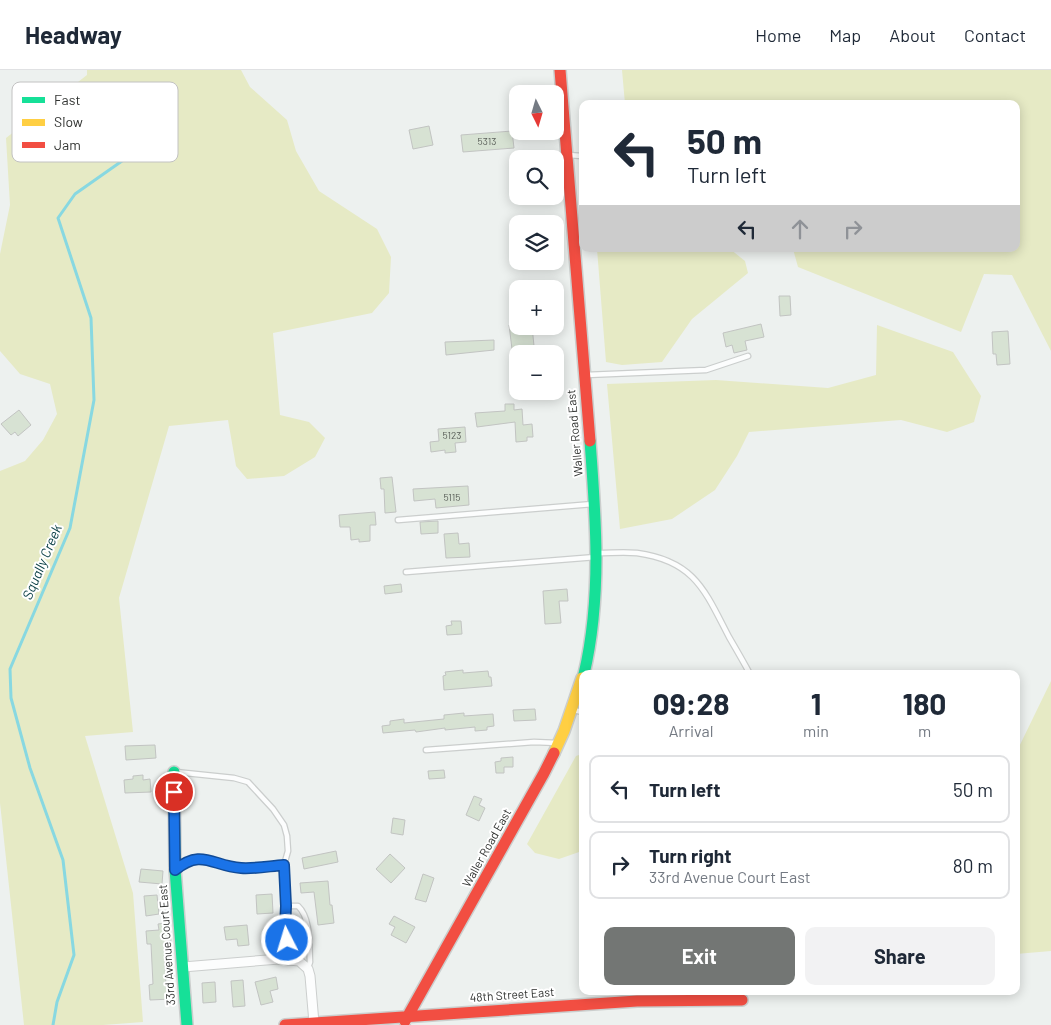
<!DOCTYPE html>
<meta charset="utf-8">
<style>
:root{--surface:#fff;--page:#f2f2f3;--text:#1f2937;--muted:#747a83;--line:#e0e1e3;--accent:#737674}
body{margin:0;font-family:Barlow,sans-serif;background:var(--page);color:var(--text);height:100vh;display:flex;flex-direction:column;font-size:19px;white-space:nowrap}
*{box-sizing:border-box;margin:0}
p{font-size:16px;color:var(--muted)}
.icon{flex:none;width:28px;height:28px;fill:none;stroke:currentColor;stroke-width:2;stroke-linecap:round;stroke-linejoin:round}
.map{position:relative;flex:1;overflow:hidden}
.drawer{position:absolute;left:579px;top:600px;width:441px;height:325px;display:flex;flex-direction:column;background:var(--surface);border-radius:10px;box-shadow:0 2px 12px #0003}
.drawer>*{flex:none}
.top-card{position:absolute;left:579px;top:30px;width:441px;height:152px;border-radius:10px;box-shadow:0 2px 12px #0003;background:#fff;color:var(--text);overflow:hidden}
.needle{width:32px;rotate:175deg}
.tools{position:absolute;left:509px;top:15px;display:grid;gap:10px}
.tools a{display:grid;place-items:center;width:55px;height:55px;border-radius:10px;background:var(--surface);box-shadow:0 2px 12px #0003;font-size:25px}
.pin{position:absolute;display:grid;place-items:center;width:42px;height:42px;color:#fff;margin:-21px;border:2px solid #fff;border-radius:50%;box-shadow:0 1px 5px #0007}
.me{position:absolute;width:55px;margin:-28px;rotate:355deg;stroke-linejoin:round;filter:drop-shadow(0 0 4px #0008)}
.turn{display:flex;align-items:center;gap:18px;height:105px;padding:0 25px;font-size:22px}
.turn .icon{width:65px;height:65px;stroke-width:2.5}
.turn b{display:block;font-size:35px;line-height:42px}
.lanes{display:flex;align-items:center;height:48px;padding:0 25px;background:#0003;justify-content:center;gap:25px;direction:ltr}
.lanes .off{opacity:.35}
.eta{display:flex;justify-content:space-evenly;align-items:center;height:85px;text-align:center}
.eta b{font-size:30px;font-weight:700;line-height:35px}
.primary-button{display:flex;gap:10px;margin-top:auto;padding:10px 25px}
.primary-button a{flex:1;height:58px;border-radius:10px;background:var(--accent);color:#fff;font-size:20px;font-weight:700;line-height:58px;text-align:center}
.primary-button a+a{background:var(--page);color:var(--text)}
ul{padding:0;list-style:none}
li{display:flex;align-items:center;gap:15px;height:68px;margin:0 10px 8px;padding:0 15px;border:2px solid var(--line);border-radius:10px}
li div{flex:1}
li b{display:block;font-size:19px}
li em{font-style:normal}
header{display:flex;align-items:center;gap:30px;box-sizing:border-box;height:70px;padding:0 25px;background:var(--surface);border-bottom:1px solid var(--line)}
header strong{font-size:24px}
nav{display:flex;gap:28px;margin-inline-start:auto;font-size:18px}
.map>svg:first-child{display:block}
</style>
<header>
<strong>Headway</strong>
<nav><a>Home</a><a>Map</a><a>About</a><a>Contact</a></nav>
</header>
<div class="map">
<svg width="1051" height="955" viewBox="0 0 1051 955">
<rect width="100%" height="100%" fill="#edf1ef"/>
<path fill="#e6eac5" d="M 87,0 L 241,0 L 250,17 L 287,50 L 296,81 L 319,121 L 377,159 L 391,187 L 389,223 L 372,243 L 273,263 L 280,345 L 309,352 L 325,368 L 315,387 L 284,406 L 247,409 L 236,396 L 228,350 L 169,356 L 119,528 L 133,662 L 85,666 L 133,823 L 143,952 L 103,955 L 24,955 L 0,733 L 0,401 L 25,391 L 43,370 L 57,344 L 50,314 L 20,304 L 0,281 L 0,184 L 10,135 L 6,68 L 87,5 Z
M 622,0 L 1051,0 L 1051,281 L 1012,205 L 984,204 L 961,262 L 798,197 L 793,179 L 1016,179 L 1016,34 L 625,34 Z
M 597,179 L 730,179 L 745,191 L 748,203 L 692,249 L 662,292 L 622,295 L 606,292 Z
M 877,255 L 953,282 L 981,326 L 974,352 L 947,362 L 901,350 L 749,362 L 737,386 L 715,420 L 672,449 L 620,459 L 607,314 L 716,310 L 828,318 L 876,305 Z
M 1051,611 L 1051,881 L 1016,884 L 1016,683 Z
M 582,684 L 582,781 L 559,789 L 535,783 L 527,774 L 576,686 Z"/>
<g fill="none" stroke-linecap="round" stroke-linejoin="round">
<path stroke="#88d8e1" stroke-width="3" d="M 53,955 L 57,932 L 74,885 L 63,790 L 30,698 L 11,628 L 10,599 L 70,458 L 94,330 L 91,248 L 58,148 L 75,124 L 149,72"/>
</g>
<path fill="#d7e2d3" stroke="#c2c4c2" d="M 429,56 L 433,75 L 413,79 L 409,60 Z
M 512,61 L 514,78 L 463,82 L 461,65 Z
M 779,226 L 790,226 L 791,245 L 780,246 Z
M 518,254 L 518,256 L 532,256 L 534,276 L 512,279 L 509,255 Z
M 761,254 L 764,267 L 745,271 L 747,280 L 734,283 L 732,275 L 726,277 L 723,263 Z
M 1008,261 L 1010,294 L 997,295 L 996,284 L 993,284 L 992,262 Z
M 494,270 L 494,280 L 446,285 L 445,272 Z
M 505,334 L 514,334 L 514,340 L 522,339 L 523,355 L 532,354 L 533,367 L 527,367 L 527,371 L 516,372 L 515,352 L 477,357 L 475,343 L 505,341 Z
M 19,340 L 31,355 L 18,366 L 15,362 L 11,365 L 1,354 Z
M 465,357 L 466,372 L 455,373 L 456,382 L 445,383 L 445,380 L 431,382 L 430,372 L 439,371 L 438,359 Z
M 392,407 L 396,442 L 385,443 L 384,419 L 381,419 L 380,408 Z
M 468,416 L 469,435 L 436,438 L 435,429 L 414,431 L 413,419 Z
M 375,442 L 376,455 L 370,455 L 370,471 L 359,472 L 359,469 L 351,470 L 350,457 L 340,457 L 339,445 Z
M 438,451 L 438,463 L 421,464 L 420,452 Z
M 458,463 L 459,474 L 469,473 L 470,487 L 446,488 L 444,464 Z
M 401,514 L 402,522 L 385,524 L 384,516 Z
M 567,519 L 568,531 L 559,531 L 561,553 L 545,554 L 543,521 Z
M 451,551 L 461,551 L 462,564 L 447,565 L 446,556 L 452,555 Z
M 463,600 L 463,603 L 488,601 L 489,607 L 491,607 L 492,616 L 444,620 L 443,606 L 446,605 L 445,602 Z
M 535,639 L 536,650 L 514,651 L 513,640 Z
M 464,643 L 464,646 L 493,644 L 494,656 L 487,657 L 487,660 L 475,661 L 475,657 L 445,660 L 445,658 L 416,662 L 415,660 L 383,663 L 382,656 L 390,655 L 390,651 L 404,649 L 404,653 L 444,649 L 444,645 Z
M 155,675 L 156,688 L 126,690 L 125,676 Z
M 513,687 L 513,697 L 504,697 L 504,703 L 496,703 L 495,692 L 501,691 L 501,688 Z
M 444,700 L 445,708 L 429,709 L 428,701 Z
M 143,705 L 143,710 L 150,709 L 151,722 L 125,723 L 124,710 L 133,709 L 133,706 Z
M 474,726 L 482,729 L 479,735 L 485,738 L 479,751 L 466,745 Z
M 393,748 L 405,750 L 403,765 L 391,763 Z
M 336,781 L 338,792 L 304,799 L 302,788 Z
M 390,784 L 405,798 L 391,813 L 376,799 Z
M 141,799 L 163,801 L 162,814 L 139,812 Z
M 423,804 L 434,808 L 426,832 L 415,829 Z
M 328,811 L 330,835 L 332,835 L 334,853 L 318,855 L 314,822 L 301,823 L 300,813 Z
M 272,824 L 273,843 L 257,844 L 256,825 Z
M 157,825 L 159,844 L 146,846 L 144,826 Z
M 394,846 L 415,857 L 406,873 L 391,865 L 395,857 L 389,854 Z
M 166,853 L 166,859 L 170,859 L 171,873 L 164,873 L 166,916 L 172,916 L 172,929 L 150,930 L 149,915 L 153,914 L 151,874 L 147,874 L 146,861 L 159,860 L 158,854 Z
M 247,855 L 249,875 L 238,876 L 237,869 L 226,870 L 224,857 Z
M 276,907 L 278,919 L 270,921 L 273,932 L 261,935 L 255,912 Z
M 243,910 L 245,936 L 233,937 L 231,911 Z
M 215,912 L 216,932 L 203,933 L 202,913 Z"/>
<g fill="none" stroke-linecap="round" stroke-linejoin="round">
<defs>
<path id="lane" d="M 568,85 L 582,86
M 586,305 L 706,300 L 748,286
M 398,450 L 593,434
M 598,483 C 611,483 624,482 637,483 C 695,491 705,521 729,567 C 736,579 743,591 750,604
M 406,502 L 596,487
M 574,640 L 582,642
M 426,680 L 534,672 L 558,673
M 176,702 L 234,708 L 248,712 L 273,739 L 284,755 L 287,766 L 288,781 L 284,795 L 286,836
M 178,797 C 200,779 217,796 241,798 C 255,799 270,796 284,795
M 290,889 C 287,871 283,854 286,836 L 298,836 C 311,848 309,875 310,892 L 308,898"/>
<path id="street" d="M 183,897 L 279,889 L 299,891 L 308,899 L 310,906 L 314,953"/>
<path id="fast" d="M 584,604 C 602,527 596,449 590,371
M 174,702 L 175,799 L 187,955"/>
<path id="slow" d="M 554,683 L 564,661 L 582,608"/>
<path id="jam" d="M 560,0 L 590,371
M 405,951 L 544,703 L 554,683
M 285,955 L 637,931 L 742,930"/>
</defs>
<use href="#lane" stroke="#cbcecd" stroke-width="7"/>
<use href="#street" stroke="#cbcecd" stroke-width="11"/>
<use href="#fast" stroke="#cbcecd" stroke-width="14"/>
<use href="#slow" stroke="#cbcecd" stroke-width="14"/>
<use href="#jam" stroke="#cbcecd" stroke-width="14"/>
<use href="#lane" stroke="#fcfdfd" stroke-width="4.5"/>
<use href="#street" stroke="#fcfdfd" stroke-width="9"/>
<use href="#fast" stroke="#16e098" stroke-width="11"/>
<use href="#slow" stroke="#ffcf43" stroke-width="11"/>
<use href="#jam" stroke="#f24e42" stroke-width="11"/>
</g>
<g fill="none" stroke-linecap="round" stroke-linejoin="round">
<defs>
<path id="route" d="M 174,722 L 175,800 C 202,778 212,796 241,798 C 255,799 270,796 284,795 L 286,836 L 285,856 L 287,870"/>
</defs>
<use href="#route" stroke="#114b97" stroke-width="12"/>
<use href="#route" stroke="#1a73e8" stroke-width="9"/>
</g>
<g text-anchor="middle" stroke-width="4" stroke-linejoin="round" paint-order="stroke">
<g font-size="10" fill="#5b605a">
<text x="487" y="75">5313</text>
<text x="452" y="369">5123</text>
<text x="452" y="431">5115</text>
</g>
<g font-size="12" fill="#323432" stroke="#fff">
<text transform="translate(575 363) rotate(-95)" y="4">Waller Road East</text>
<text transform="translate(487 778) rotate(-61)" y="4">Waller Road East</text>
<text transform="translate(167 875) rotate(-94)" y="4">33rd Avenue Court East</text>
<text transform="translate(512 925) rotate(-4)" y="4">48th Street East</text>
</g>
<g font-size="14" font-style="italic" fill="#0a3f46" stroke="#fff">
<text transform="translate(42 492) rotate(-67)" y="5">Squally Creek</text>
</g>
</g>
<rect x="12" y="12" width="166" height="80" rx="8" fill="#fff" stroke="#c2c2c2" stroke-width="1"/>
<rect x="22" y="27" width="23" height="6" fill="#16e098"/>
<rect x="22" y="49" width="23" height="7" fill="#ffcf43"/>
<rect x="22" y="72" width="23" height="6" fill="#f24e42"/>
<g font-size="14" fill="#323432">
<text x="54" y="35">Fast</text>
<text x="54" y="57">Slow</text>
<text x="54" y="80">Jam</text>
</g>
</svg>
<div class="tools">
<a><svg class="needle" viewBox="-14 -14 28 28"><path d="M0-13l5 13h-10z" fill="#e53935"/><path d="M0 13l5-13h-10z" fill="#747a83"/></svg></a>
<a><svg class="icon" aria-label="search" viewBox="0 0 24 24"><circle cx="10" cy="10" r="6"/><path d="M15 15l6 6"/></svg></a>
<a><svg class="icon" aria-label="layers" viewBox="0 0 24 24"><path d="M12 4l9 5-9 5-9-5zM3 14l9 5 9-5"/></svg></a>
<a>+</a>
<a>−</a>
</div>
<div class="pin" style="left:174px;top:722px;background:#d93025"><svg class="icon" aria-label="arrive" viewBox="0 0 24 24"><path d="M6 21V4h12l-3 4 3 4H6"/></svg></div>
<svg class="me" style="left:287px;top:870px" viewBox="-20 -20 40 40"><circle r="17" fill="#1a73e8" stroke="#fff" stroke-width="3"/><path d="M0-11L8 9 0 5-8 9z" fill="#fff"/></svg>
<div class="top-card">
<div class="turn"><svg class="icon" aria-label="left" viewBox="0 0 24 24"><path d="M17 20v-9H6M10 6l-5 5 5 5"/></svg><div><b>50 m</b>Turn left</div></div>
<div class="lanes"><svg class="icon" aria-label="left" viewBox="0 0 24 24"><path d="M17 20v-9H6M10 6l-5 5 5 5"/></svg><svg class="icon off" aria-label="ahead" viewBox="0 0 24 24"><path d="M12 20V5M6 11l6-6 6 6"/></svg><svg class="icon off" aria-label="right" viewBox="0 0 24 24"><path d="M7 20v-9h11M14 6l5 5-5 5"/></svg></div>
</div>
<section class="drawer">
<div class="eta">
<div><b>09:28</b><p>Arrival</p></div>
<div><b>1</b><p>min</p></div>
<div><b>180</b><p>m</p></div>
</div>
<ul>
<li><svg class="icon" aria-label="left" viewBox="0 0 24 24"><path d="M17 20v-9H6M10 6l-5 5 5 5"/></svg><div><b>Turn left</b></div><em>50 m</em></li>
<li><svg class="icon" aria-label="right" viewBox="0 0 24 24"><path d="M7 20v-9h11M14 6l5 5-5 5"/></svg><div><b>Turn right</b><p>33rd Avenue Court East</p></div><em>80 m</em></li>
</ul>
<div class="primary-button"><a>Exit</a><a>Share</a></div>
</section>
</div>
